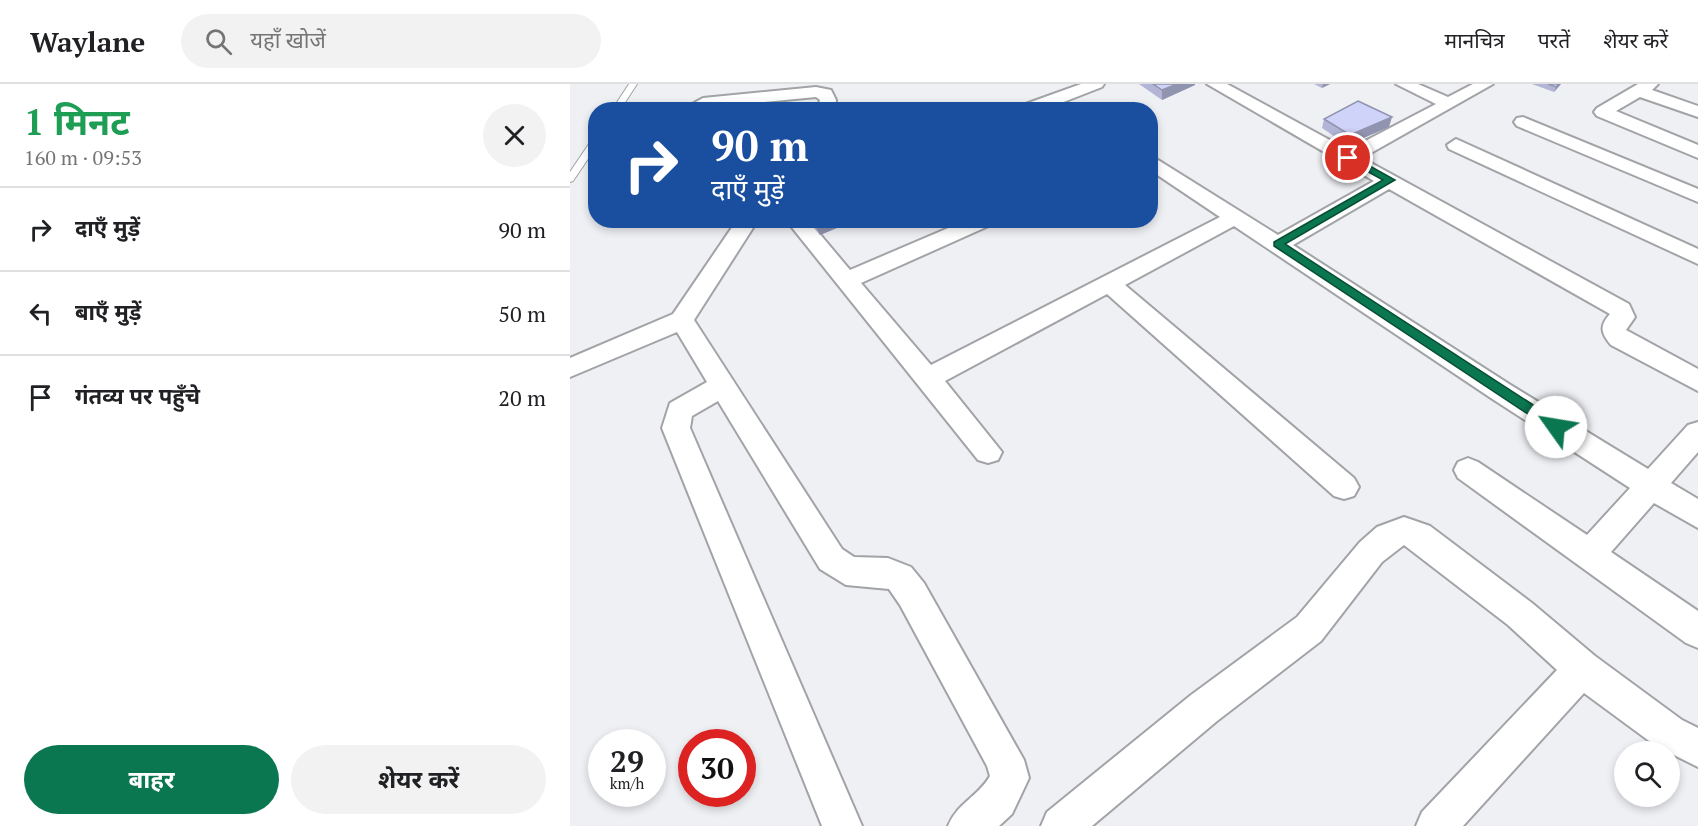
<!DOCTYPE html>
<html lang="hi">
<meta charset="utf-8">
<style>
:root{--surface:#fff;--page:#f2f2f2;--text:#202124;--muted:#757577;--line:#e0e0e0;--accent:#0b7751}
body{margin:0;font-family:"PT Serif","Noto Sans Devanagari",serif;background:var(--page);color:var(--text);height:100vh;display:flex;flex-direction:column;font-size:22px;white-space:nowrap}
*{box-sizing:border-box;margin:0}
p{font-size:20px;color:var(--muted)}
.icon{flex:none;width:33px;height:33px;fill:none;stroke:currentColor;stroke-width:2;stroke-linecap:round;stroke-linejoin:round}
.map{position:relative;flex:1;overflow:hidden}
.panel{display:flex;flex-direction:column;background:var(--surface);width:570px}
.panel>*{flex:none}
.top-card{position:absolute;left:18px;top:18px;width:570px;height:126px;border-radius:24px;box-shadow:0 3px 9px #0003;background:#1a4fa0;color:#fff;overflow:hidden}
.controls{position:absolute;left:1044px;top:657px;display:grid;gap:12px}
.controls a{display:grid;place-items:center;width:66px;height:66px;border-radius:50%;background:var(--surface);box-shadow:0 3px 9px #0003;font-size:30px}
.speed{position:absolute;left:18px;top:645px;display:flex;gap:12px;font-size:30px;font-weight:700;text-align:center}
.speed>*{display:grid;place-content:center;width:78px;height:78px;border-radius:50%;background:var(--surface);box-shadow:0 3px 9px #0003;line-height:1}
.speed small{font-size:15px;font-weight:400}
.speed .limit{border:9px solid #d22;background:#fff;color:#111}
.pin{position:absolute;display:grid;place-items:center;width:51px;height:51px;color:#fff;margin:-26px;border:3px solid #fff;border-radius:50%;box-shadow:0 2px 6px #0007}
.me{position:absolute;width:66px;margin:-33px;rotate:302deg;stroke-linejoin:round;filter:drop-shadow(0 0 4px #0008)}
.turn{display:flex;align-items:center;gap:21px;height:126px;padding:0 24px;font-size:27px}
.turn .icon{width:78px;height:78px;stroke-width:2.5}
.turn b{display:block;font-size:42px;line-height:51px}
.round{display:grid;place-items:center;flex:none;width:63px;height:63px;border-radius:32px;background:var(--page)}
.head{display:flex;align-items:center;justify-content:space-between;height:102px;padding:0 24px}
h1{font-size:36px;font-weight:700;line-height:45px;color:#1e9e55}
.button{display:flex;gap:12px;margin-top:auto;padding:12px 24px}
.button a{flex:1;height:69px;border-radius:36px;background:var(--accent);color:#fff;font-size:24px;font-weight:700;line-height:69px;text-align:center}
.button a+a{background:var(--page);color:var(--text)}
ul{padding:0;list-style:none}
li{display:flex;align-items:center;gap:18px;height:84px;padding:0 24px;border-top:2px solid var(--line)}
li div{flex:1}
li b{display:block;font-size:22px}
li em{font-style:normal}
header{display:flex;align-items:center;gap:36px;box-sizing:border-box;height:84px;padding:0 30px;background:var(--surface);border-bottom:2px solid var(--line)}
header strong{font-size:28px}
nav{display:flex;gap:33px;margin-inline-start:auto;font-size:21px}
.search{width:420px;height:54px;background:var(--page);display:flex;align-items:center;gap:15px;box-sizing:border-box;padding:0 21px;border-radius:33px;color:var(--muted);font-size:22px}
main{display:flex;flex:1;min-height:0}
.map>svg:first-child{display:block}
</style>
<header>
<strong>Waylane</strong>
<div class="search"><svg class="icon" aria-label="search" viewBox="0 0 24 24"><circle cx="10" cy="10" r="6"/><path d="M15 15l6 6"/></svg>यहाँ खोजें</div>
<nav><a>मानचित्र</a><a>परतें</a><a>शेयर करें</a></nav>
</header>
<main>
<section class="panel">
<div class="head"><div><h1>1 मिनट</h1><p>160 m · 09:53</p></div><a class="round"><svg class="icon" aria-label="close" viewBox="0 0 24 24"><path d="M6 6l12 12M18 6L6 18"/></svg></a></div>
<ul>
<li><svg class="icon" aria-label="right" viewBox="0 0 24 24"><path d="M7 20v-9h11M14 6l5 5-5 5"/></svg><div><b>दाएँ मुड़ें</b></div><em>90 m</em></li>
<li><svg class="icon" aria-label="left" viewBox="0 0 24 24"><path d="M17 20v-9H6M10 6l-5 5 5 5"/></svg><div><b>बाएँ मुड़ें</b></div><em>50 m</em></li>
<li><svg class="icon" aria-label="arrive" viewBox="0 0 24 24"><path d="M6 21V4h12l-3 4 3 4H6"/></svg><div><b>गंतव्य पर पहुँचे</b></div><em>20 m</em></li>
</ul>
<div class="button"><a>बाहर</a><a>शेयर करें</a></div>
</section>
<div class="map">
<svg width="1128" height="742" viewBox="0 0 1128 742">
<rect width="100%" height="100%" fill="#eff0f4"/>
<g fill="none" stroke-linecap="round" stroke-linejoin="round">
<defs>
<path id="service" d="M 59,0 L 67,0 L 50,26 L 42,26 Z
M 23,54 L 26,54 L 26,63 L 3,97 L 0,98 L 0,88 Z"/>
<path id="minor" d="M 511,0 L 534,0 L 532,3 L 473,26 L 448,26 L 450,22 Z
M 637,0 L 657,0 L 778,66 L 866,20 L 826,0 L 848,0 L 878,13 L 903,0 L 923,0 L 792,74 L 1059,220 L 1065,233 L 1056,246 L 1128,285 L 1128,307 L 1041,261 C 1031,249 1029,242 1040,230 L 819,105 L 723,161 L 939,300 L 1078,385 L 1118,341 L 1128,338 L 1128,368 L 1101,399 L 1128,415 L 1128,444 L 1084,419 L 1041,468 L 1128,527 L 1128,564 L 1116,559 L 888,394 L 884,386 L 888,378 L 898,374 L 908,378 L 1017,451 L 1060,404 L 921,314 L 664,142 L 555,201 L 784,394 L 789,403 L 784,412 L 774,415 L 764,412 L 537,210 L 375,297 L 432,368 L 428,376 L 418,379 L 408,376 L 216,136 L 238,136 L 280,186 L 397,136 L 426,136 L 423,140 L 291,199 L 361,281 L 650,133 L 580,86 L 580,71 L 708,151 L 804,97 Z
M 1068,0 L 1088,0 L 1082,6 L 1128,22 L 1128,33 L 1070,13 L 1046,27 L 1128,61 L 1128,74 L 1027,32 L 1024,28 L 1027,24 Z
M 246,3 L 261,6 L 266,16 L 265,26 L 247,26 L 250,16 L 246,13 L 133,24 L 124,19 L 133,14 Z
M 953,33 L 1128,105 L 1128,118 L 947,42 L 944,38 L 947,34 Z
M 886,55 L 1128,165 L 1128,180 L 879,65 L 877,61 Z
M 167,136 L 188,136 L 124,236 L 272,465 L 284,473 L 318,474 L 341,483 L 354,499 L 454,676 L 459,694 L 442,730 L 429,742 L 378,742 C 388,718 408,713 420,692 L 417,682 L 330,521 L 319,505 L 276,501 L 250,485 L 148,317 L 122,332 L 120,344 L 292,742 L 252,742 L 92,344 L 100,319 L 137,298 L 107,248 L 0,293 L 0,274 L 103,230 Z
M 834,433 L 860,442 L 962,519 L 1025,572 L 1112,636 L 1128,644 L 1128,683 L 1086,662 L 1014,609 L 893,742 L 846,742 L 852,728 L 987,586 L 938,541 L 834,461 L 812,478 L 751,557 L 647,637 L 522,742 L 471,742 L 477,728 L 621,611 L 727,533 L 790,458 L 807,443 Z"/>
</defs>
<use href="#service" stroke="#a2a3a7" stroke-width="2"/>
<use href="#minor" stroke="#a2a3a7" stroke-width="4"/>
<use href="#service" fill="#fff" fill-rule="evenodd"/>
<use href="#minor" fill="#fff" fill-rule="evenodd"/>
</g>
<path fill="#b2b5d6" d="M 569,0 L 625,0 L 625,1 L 592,16 Z
M 744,0 L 760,0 L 752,4 Z
M 962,0 L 991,0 L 984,8 Z
M 754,35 L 819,43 L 777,61 L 752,44 Z
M 237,136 L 286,136 L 250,151 Z"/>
<path fill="#9194ae" d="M 607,0 L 625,0 L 625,1 L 592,16 L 592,6 Z
M 753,0 L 760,0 L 752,4 Z
M 989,0 L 991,0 L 984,8 L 986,3 Z
M 822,33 L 819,43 L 777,61 L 780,51 Z
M 257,136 L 286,136 L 250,151 L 245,141 Z"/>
<path fill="#cfd3f9" stroke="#9194ae" stroke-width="1.5" d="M 583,0 L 607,0 L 592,6 Z
M 978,0 L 989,0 L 986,3 Z
M 788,17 L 822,33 L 780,51 L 754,35 Z
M 241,136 L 257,136 L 245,141 Z"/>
<path fill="#0b7751" stroke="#074d35" stroke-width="1.5" d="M 775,72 L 782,72 L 825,96 L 715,160 L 991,339 L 991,346 L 982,346 L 704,162 L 704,158 L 813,96 L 775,75 Z"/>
</svg>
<div class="controls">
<a><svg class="icon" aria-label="search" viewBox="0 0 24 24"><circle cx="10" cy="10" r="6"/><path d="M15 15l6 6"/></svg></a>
</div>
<div class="speed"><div>29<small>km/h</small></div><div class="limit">30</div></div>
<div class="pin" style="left:778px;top:74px;background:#d93025"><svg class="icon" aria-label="arrive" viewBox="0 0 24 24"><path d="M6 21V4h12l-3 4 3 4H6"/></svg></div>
<svg class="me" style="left:986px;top:343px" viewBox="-20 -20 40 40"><circle r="19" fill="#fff"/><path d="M0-13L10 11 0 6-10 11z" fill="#0b7751"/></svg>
<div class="top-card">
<div class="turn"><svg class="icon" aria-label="right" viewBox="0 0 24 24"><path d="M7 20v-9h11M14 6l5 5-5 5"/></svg><div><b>90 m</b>दाएँ मुड़ें</div></div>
</div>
</div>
</main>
